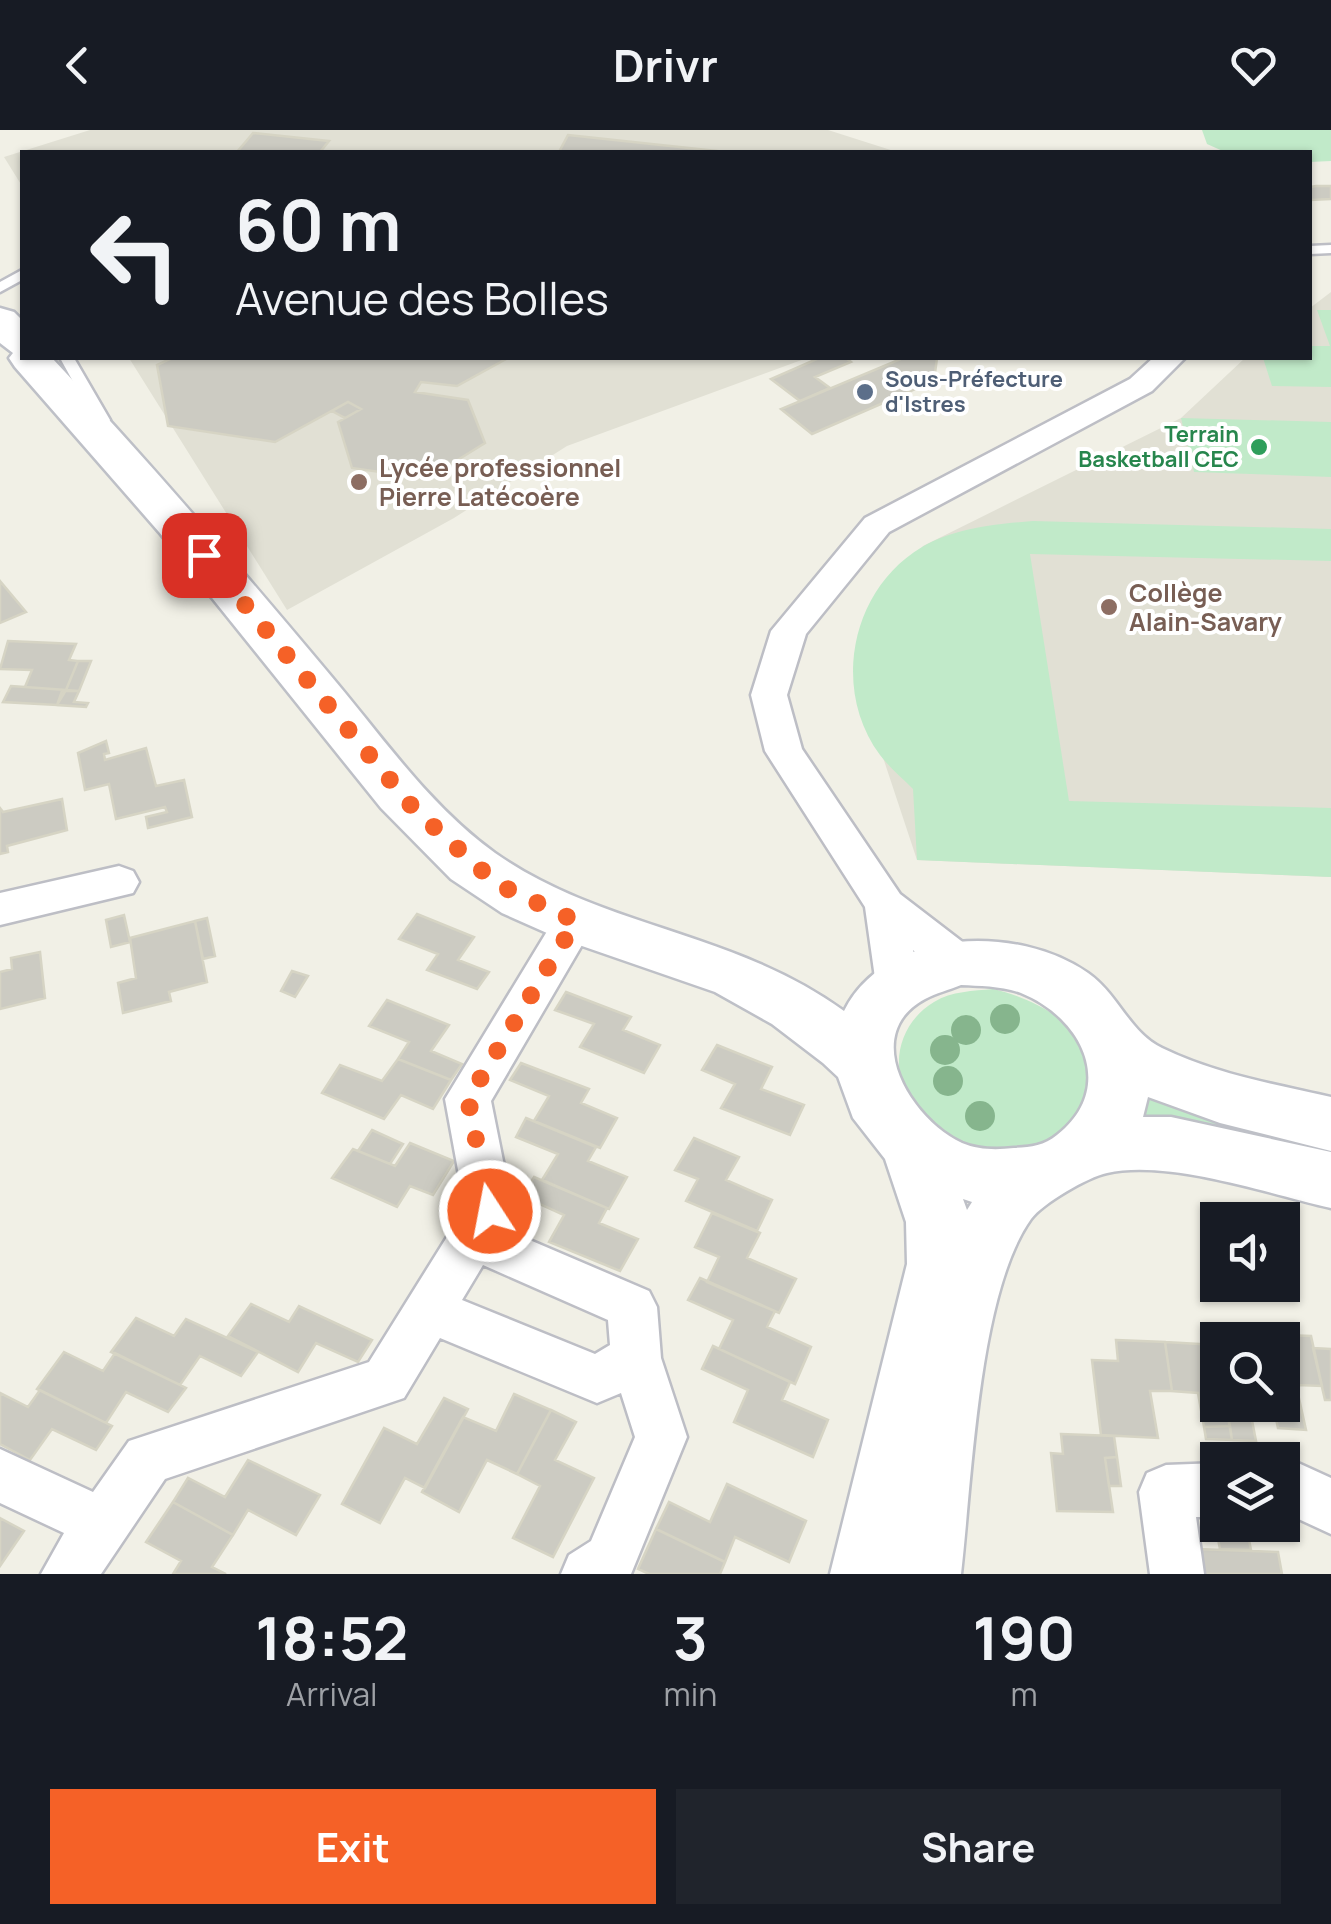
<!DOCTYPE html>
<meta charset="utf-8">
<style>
:root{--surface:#171b24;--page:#20242c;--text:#f1f3f6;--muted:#9ea1a6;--accent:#f56127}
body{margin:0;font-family:Manrope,sans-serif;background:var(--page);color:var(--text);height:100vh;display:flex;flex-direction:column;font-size:38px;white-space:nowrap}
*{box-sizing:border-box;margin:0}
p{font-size:32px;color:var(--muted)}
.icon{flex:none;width:55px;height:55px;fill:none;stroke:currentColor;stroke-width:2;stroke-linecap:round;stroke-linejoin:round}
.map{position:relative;height:1444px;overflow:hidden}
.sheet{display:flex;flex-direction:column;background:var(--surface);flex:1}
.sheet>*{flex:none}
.top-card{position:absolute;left:20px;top:20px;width:1292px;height:210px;border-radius:0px;box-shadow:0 2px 8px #0004;background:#171b24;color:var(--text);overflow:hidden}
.tools{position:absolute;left:1200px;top:1072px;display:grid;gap:20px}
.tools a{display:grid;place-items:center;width:100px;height:100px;border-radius:0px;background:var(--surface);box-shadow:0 2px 8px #0004;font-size:50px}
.pin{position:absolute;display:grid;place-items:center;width:85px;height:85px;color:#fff;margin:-42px;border-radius:20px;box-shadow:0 5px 15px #0006}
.me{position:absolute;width:110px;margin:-55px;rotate:349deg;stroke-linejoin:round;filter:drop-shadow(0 0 8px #0008)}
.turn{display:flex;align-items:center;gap:35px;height:210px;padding:0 50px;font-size:45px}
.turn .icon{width:130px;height:130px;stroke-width:2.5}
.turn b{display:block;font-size:70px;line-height:85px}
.eta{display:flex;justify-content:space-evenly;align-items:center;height:170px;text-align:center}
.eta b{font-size:60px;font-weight:700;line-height:70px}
.cta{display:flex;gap:20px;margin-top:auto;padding:20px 50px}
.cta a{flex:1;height:115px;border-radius:0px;background:var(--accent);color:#fff;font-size:40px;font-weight:700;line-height:115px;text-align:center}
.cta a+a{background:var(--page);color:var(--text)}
header{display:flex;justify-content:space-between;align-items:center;height:130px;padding:0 50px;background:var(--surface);font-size:45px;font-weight:700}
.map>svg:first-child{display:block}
</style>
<header><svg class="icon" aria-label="back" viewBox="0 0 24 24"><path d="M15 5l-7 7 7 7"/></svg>Drivr<svg class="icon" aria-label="heart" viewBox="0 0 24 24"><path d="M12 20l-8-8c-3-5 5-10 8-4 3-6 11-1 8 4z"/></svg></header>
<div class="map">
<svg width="1331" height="1444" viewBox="0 0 1331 1444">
<rect width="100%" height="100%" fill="#f1f0e6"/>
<path fill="#e1e0d4" d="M 90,0 L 828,0 L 897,22 L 22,22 L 22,56 L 4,27 Z
M 1331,162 L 1331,747 L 917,730 L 853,537 L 923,416 L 1181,288 L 1245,228 L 1310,228 L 1310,178 Z
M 129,228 L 807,228 L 567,316 L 454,388 L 287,480 Z"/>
<path fill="#c1eac9" d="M 1202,0 L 1331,0 L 1331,31 L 1310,32 L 1310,22 L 1225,22 L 1207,14 Z
M 1317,180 L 1331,180 L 1331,257 L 1272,256 L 1263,228 L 1310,228 L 1310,216 L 1330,216 Z
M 1181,288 L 1331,292 L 1331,347 L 1194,342 Z
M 1033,391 L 1331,399 L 1331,431 L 1030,424 L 1069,671 L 1331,678 L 1331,747 L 917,730 L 913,659 C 902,648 889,637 880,625 C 831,559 851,459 922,417 C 955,398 996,394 1033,391 Z
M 993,859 C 1048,872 1116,912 1081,977 C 1077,985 1073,997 1066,1003 C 1020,1043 942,1016 911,971 C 888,937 899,893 934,872 C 952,861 973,861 993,859 Z
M 1146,957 L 1331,1012 L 1331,1037 L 1141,998 Z"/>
<path fill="#cccbc2" stroke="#d6d4c4" stroke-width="2.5" d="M 253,3 L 329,11 L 320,22 L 237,22 Z
M 568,5 L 726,22 L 559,22 Z
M 1316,56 L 1331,56 L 1331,69 L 1311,70 L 1310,57 Z
M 172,228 L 508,228 L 457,256 L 421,252 L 415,262 L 468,270 L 485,313 L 427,349 L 352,338 L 338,292 L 361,279 L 348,272 L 275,312 L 168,296 L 157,235 Z
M 819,228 L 846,228 L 851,232 L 815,247 L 830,258 L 800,271 L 771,249 Z
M 903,228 L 937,228 L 934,251 L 812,304 L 781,279 Z
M 348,272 L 361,279 L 345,288 L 332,281 Z
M 0,451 L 26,482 L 0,493 Z
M 8,511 L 76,514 L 69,530 L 78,531 L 66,560 L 25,557 L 32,540 L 0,539 Z
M 78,531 L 91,531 L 79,561 L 66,560 Z
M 11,556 L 25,557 L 66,560 L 57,575 L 3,572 Z
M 62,561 L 79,561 L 74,572 L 88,573 L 86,577 L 57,575 Z
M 106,611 L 109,623 L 104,624 L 105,630 L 146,618 L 156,656 L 184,650 L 192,687 L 148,698 L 146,687 L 167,682 L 165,677 L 116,689 L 109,654 L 85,660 L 78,623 Z
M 62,669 L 67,700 L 7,716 L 8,722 L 0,724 L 0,678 L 3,682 Z
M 417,784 L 474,807 L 458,830 L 489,842 L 477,859 L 427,840 L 438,824 L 399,809 Z
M 124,785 L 130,812 L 111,817 L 106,790 Z
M 207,788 L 215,826 L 203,829 L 195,791 Z
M 195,791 L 207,852 L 169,862 L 171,871 L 123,883 L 118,853 L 136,848 L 130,808 Z
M 40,822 L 45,868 L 0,879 L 0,842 L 12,839 L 11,828 Z
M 292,841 L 308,846 L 295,867 L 281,861 Z
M 566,862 L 631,887 L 623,900 L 660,915 L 644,943 L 580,917 L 594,894 L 555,880 Z
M 387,870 L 449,895 L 431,921 L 462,934 L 451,950 L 398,929 L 409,912 L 369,896 Z
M 717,915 L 772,937 L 761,959 L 804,975 L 790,1005 L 721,978 L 735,954 L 702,940 Z
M 398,929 L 451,950 L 433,979 L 401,965 L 384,989 L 322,963 L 340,935 L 382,951 Z
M 521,933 L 589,959 L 581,973 L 617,988 L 600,1018 L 534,991 L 549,966 L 510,950 Z
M 526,988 L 596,1017 L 588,1031 L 627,1047 L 609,1079 L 542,1050 L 558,1024 L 516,1007 Z
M 372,1000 L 403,1014 L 390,1034 L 358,1021 Z
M 694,1008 L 739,1027 L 726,1050 L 772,1070 L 757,1101 L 686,1071 L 698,1049 L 675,1040 Z
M 410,1013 L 454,1031 L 433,1065 L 410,1056 L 397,1077 L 332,1048 L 353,1019 L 395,1036 Z
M 534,1047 L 607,1078 L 599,1093 L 638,1109 L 620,1141 L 549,1112 L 564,1085 L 522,1066 Z
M 712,1083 L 760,1103 L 747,1128 L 796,1149 L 779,1183 L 707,1152 L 719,1127 L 695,1117 Z
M 700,1148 L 775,1181 L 767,1197 L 811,1217 L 795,1254 L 719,1219 L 733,1190 L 688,1170 Z
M 251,1174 L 289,1192 L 299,1176 L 372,1210 L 358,1232 L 316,1213 L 298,1242 L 228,1206 Z
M 136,1188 L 174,1206 L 186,1189 L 258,1222 L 241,1246 L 200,1226 L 180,1255 L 111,1222 Z
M 1212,1196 L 1258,1197 L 1260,1210 L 1218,1210 L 1216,1215 Z
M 1259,1204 L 1311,1206 L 1322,1256 L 1296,1255 L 1306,1300 L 1278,1298 L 1273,1275 L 1282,1275 L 1282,1210 L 1260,1210 Z
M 1116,1210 L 1165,1212 L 1172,1261 L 1150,1261 L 1158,1308 L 1101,1305 L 1092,1230 L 1118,1231 Z
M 1165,1212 L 1216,1215 L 1218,1275 L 1226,1275 L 1230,1296 L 1204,1297 L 1198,1263 L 1172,1261 Z
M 713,1216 L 790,1252 L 782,1270 L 828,1290 L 813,1327 L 734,1292 L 748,1260 L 702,1239 Z
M 1313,1218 L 1331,1219 L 1331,1270 L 1325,1270 Z
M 64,1222 L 103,1241 L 115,1223 L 186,1258 L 168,1282 L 126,1262 L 106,1293 L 37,1259 Z
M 40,1260 L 112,1296 L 96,1320 L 52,1299 L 30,1330 L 0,1314 L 0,1263 L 28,1277 Z
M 514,1264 L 551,1280 L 517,1344 L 487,1330 L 459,1382 L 422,1362 L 463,1287 L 496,1301 Z
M 444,1268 L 468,1279 L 425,1358 L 405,1348 L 380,1393 L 342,1374 L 384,1298 L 417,1314 Z
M 1226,1275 L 1249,1275 L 1256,1311 L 1232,1310 Z
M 551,1280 L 576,1292 L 555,1330 L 594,1348 L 553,1427 L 513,1408 L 540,1356 L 517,1344 Z
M 1230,1296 L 1232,1310 L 1206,1309 L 1204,1297 Z
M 1061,1304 L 1114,1306 L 1117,1327 L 1105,1328 L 1113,1382 L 1057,1381 L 1051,1323 L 1063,1324 Z
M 1117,1327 L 1121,1356 L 1109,1356 L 1105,1328 Z
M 248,1330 L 320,1365 L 296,1405 L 248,1380 L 233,1405 L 173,1372 L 188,1348 L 225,1367 Z
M 727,1354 L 806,1391 L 789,1432 L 735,1407 L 725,1432 L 656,1399 L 669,1372 L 710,1392 Z
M 173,1372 L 233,1405 L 212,1437 L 226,1444 L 173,1444 L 181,1431 L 146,1412 Z
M 0,1388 L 24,1401 L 0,1436 Z
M 656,1399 L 725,1432 L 720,1444 L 649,1444 L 638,1439 Z
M 1217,1404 L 1248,1405 L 1251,1420 L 1220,1419 Z
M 1196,1419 L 1278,1422 L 1282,1444 L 1200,1444 Z"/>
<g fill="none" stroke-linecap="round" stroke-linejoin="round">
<defs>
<path id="lane" d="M 1331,115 L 1331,123 L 1310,124 L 1310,116 Z
M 22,140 L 22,150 L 0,162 L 0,152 Z
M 60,228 L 74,228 L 110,290 L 108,293 L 96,293 Z"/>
<path id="street" d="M 1153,228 L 1185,228 L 1152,261 L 889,402 L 806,504 L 787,565 L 802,619 L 900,764 L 973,820 L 979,832 L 973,844 C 947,853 933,836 913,820 L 918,855 L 912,867 L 897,872 L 882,867 L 876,855 L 865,777 L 765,621 L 751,565 L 771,501 L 865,388 L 1130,249 Z
M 119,736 L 133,741 L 139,752 L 133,763 L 0,795 L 0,763 Z
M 575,775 L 590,780 L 596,791 L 491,971 L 513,1081 L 504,1099 L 649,1161 L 657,1177 L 661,1228 L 687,1307 L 631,1444 L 561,1444 L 569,1425 L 591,1411 L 635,1307 L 621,1263 L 597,1273 L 440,1208 L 404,1268 L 165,1349 L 101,1444 L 41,1444 L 64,1403 L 0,1373 L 0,1319 L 93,1362 L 129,1311 L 369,1232 L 465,1078 L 445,969 L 560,780 ZM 483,1135 L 608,1190 L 610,1215 L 595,1224 L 462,1170 Z
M 1282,1332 L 1296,1332 L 1331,1348 L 1331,1404 L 1292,1386 L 1282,1386 Z
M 1218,1333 L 1218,1387 L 1196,1387 L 1204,1444 L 1150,1444 L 1139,1362 L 1147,1343 L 1166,1335 Z"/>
<path id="secondary" d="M 0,178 L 14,182 L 22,190 L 22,228 L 52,228 C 147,329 237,434 326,540 C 379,602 428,675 495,723 C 603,799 733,800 844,881 C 886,797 1018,794 1088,843 C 1119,865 1129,902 1162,918 C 1215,944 1274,954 1331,967 L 1331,1021 L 1220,993 L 1148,967 L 1143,987 L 1171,987 L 1331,1022 L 1331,1078 C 1269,1064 1168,1029 1107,1043 C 1088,1047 1043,1073 1031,1089 C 978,1163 972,1350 961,1444 L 830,1444 L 907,1134 L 906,1092 L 885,1029 L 853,988 L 838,947 L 823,933 L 772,894 L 715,862 L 556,807 L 502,783 L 451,749 L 381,678 L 159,402 L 15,237 L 9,228 L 13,223 L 0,213 ZM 961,855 C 980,856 1002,856 1021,863 C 1083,888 1117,958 1057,1005 C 1044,1016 1030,1017 1014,1018 C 996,1020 979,1020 962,1013 C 912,990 858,905 925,869 C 936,863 949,860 961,855 ZM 963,1069 L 972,1072 L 967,1080 Z"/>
</defs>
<use href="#lane" stroke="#bdbec5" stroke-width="5"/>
<use href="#street" stroke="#bdbec5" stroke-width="5"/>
<use href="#secondary" stroke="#bec0c7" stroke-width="5"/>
<use href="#lane" fill="#fff" fill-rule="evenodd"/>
<use href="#street" fill="#fff" fill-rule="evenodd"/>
<use href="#secondary" fill="#fff" fill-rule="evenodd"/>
</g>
<g fill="#86b58d">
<circle cx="1005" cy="889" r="15"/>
<circle cx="966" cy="900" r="15"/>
<circle cx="945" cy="920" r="15"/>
<circle cx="948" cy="951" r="15"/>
<circle cx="980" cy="986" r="15"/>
</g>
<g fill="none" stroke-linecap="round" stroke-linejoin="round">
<path stroke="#f56127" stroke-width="18" stroke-dasharray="0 32.4" d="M 204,425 L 414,679 L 497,754 L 576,791 L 468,969 L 490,1081"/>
</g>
<circle fill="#5c6f8a" stroke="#fff" stroke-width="4" cx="865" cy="262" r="10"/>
<circle fill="#2e9e5b" stroke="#fff" stroke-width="4" cx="1259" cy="317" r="10"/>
<g fill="#8d6e63" stroke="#fff" stroke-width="4">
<circle cx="359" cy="352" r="10"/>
<circle cx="1109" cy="477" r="10"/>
</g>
<g text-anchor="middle" stroke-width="8" stroke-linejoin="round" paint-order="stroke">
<g font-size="22" font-weight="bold" fill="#4e5e75" stroke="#fff" text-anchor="start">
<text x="885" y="257">Sous-Préfecture<tspan x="885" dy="25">d'Istres</tspan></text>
</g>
<g font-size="22" font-weight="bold" fill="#27864d" stroke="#fff" text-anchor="end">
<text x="1239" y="312">Terrain<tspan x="1239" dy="25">Basketball CEC</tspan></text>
</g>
<g font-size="25" font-weight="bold" fill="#785e54" stroke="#fff" text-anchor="start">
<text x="379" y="347">Lycée professionnel<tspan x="379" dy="29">Pierre Latécoère</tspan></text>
<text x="1129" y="472">Collège<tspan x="1129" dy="29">Alain-Savary</tspan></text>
</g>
</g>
</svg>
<div class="tools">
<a><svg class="icon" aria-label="sound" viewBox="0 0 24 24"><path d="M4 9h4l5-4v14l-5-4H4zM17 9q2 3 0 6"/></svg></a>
<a><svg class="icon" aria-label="search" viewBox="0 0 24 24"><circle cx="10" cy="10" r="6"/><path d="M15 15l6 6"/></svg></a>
<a><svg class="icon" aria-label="layers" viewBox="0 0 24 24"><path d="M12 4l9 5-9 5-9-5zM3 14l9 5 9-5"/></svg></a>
</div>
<div class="pin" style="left:204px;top:425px;background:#d93025"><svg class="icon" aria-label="arrive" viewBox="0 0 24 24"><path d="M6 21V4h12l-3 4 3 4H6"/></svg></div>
<svg class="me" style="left:490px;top:1081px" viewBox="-20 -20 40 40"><circle r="17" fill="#f56127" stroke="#fff" stroke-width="3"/><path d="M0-11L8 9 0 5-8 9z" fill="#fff"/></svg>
<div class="top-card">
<div class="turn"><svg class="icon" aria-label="left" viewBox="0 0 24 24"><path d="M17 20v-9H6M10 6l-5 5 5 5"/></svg><div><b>60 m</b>Avenue des Bolles</div></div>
</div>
</div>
<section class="sheet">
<div class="eta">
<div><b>18:52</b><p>Arrival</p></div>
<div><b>3</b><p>min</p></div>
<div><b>190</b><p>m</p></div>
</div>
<div class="cta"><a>Exit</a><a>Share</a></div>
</section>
